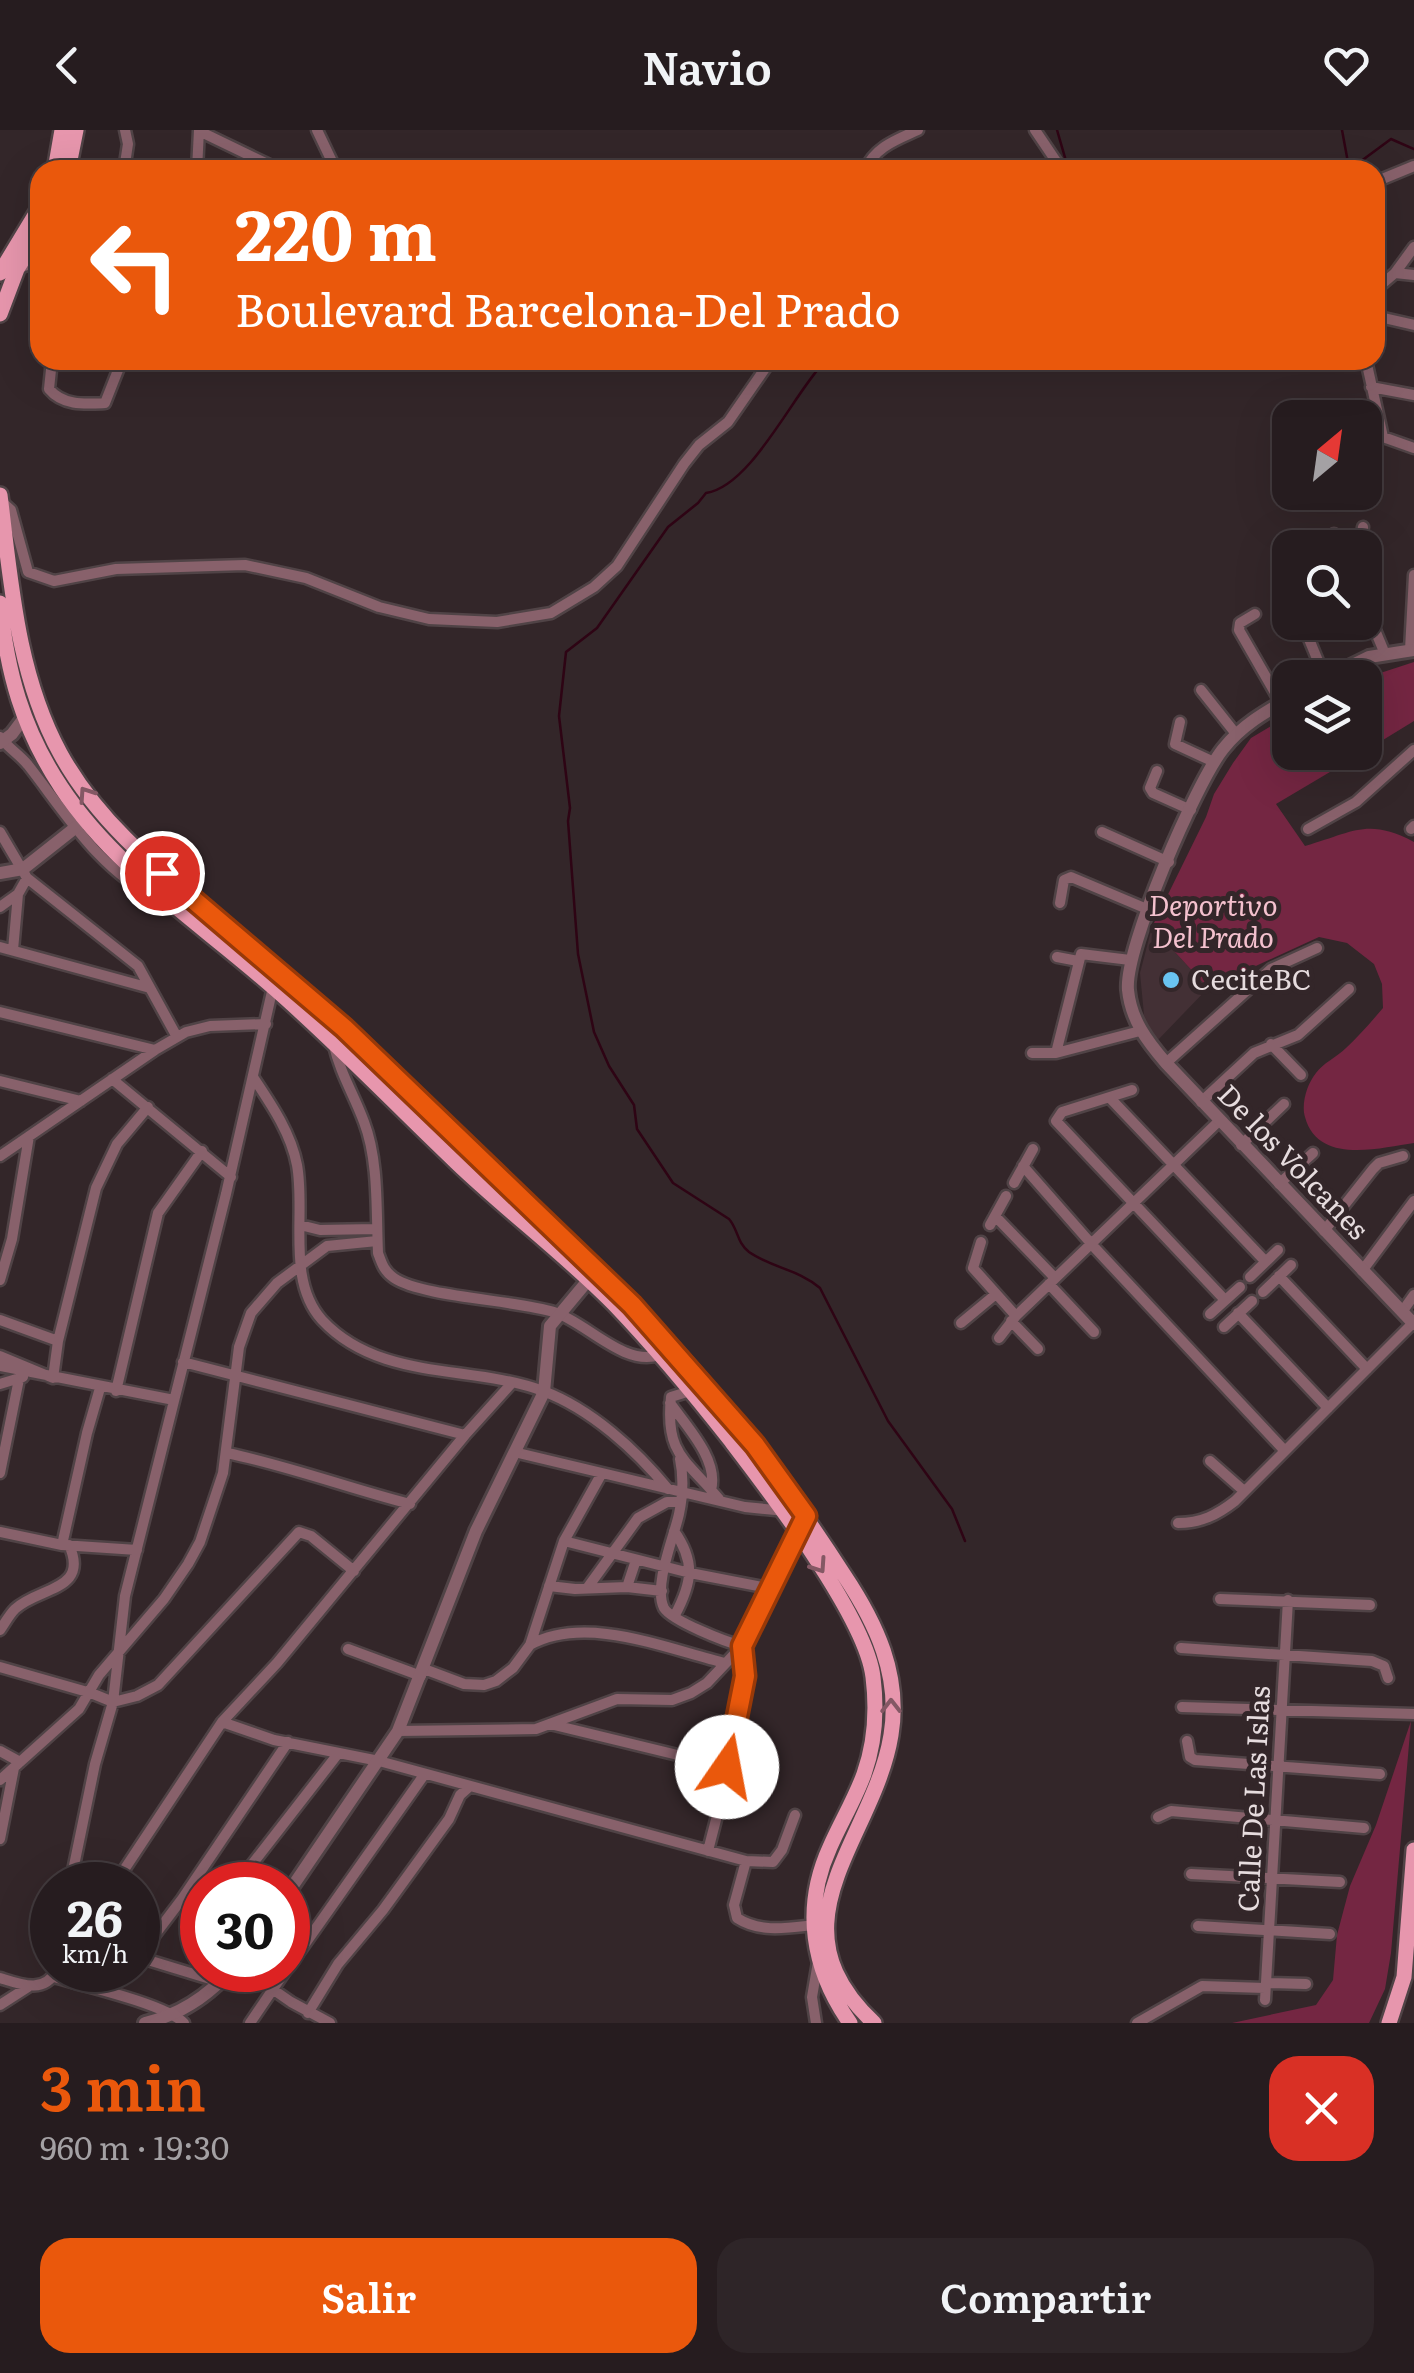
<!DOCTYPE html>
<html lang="es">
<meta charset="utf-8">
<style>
:root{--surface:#261c1f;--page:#2e2528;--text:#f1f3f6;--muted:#a4a1a4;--line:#423a3d;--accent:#ea580c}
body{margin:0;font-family:Literata,serif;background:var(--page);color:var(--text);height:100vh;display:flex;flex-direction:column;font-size:38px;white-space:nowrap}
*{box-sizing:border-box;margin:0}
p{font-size:32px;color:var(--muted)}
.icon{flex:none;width:55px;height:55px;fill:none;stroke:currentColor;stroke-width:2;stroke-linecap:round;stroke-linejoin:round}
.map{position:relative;height:1893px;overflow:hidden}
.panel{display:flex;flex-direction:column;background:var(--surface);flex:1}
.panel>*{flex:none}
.guide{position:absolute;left:30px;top:30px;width:1355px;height:210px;border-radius:30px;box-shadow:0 10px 40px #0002,0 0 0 2px var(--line);background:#ea580c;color:#fff;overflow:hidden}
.needle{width:65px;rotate:29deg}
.fabs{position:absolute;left:1272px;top:270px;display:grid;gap:20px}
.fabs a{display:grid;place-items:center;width:110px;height:110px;border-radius:20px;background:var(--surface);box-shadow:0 10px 40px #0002,0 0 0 2px var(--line);font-size:50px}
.speed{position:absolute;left:30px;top:1732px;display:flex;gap:20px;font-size:50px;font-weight:700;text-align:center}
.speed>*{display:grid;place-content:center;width:130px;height:130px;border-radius:50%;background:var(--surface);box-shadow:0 10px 40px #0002,0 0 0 2px var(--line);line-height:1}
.speed small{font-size:25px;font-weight:400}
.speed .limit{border:15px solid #d22;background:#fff;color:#111}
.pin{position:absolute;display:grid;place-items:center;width:85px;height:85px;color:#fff;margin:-42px;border:5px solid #fff;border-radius:50%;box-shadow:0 2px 10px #0007}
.me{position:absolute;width:110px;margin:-55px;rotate:12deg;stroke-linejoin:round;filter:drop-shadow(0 0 8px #0008)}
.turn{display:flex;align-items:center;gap:35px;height:210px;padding:0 40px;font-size:45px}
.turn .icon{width:130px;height:130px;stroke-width:2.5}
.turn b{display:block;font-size:70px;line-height:85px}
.round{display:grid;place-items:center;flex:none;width:105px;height:105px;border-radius:30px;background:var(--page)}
.summary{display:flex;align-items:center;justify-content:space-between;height:170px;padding:0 40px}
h1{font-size:60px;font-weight:600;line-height:75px;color:var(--accent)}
.cta{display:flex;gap:20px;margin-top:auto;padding:20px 40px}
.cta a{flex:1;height:115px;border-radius:30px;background:var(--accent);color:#fff;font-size:40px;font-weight:600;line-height:115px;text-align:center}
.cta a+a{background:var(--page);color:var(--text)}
header{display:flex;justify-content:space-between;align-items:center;height:130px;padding:0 40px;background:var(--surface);font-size:45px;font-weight:600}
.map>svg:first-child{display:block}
</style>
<header><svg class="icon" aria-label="back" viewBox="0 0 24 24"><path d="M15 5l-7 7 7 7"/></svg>Navio<svg class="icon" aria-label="heart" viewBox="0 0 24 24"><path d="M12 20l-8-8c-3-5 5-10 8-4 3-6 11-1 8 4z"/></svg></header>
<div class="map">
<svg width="1414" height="1893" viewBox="0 0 1414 1893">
<rect width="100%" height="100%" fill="#332629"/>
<path fill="#433035" d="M 1152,797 L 1208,858 L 1156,912 L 1145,895 L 1140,843 Z"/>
<path fill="#742642" d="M 1414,532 L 1414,591 L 1365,621 L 1365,548 Z
M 1290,585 L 1290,622 L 1362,623 L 1276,674 L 1305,716 C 1352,703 1367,687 1414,712 L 1414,1013 C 1379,1018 1318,1035 1305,987 C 1301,974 1307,954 1316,943 C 1323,933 1337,927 1346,918 C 1359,906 1371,892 1383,878 L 1382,854 L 1374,834 L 1347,813 L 1319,807 L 1208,858 L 1152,797 L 1206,687 L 1214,664 L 1233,633 L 1251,608 Z
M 1411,1591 L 1391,1823 L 1385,1859 L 1369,1893 L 1232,1893 L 1316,1875 L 1333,1850 L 1337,1805 L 1350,1756 L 1376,1695 Z"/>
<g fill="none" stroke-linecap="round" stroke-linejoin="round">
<path stroke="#2e0414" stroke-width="2.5" d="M 1057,0 L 1066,31 L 1074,40
M 1342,0 L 1349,38
M 1349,40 L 1391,9 L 1414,19
M 826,230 C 794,262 752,356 706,363 L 698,373 L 668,397 L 597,498 L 566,522 L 559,586 L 570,678 L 568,691 L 578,824 L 594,902 L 609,936 L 634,975 L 637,999 L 673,1053 L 729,1089 C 738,1099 737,1113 749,1122 C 772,1138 798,1139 820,1158 L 888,1291 L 952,1379 L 965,1411"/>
<defs>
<path id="minor" d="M 317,0 L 336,40
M 1035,0 L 1062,40
M 199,1 L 280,40
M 124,40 L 128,14 L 125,0
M 197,40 L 199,0
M 865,40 C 875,17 896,10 918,0
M 1375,52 L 1414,36
M 18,138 L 40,131
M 1395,143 L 1414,145
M 1375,160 L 1395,143 L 1414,117
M 1375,186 L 1414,195
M 52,230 L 49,259 C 63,276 85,274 105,273 L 122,230
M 1366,230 L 1383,307 L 1414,318
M 1371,257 L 1414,265
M 1,371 L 11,380 L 28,442 L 54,451 L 116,439 L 245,435 L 306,448 L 379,477 L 429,489 L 497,492 L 551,483 L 594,457 L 617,436 L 684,334 L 699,315 L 728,292 L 771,230
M 1334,404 L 1340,418
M 1360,418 L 1363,397
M 1290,463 L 1278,432 L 1290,415
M 1365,476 L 1385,524
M 1255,484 L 1240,493 L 1239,500 L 1281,573
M 1302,492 L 1325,548
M 1410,520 L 1414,445
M 1201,560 L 1236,604
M 1180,592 L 1175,614 L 1214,632
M 0,607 C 8,618 19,624 28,635 C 67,685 100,741 160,770
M 1157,641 L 1150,658 L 1153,663 L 1191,680
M 1308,699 L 1356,672 L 1414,620
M 1411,699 L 1414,696
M 0,702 L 27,748 L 138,836 L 177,907
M 1102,702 L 1169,732
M 1060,773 L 1064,750 L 1071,747 L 1147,779
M 0,777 L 18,764
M 0,817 L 150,858
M 13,820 L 18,764 L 27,748
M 1057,827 L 1078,831
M 0,882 L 155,920
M 333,912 C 341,946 353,962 364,992 C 379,1031 376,1081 378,1123 C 382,1134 384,1141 394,1148 C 422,1167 515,1170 554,1182 C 586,1192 624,1237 659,1225
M 1271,914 L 1301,945
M 1032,923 L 1056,923 L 1140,901
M 1056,923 L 1081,824 L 1130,830
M 1166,933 L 1271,839 L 1317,818
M 253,947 C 271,974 291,1003 297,1035 C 306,1084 286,1150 322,1190 C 380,1252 470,1234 543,1261 C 591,1279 636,1320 668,1359
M 112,949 L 231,1047
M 0,951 L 81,971
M 1132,960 L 1062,982 L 1056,991 L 1225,1170
M 1110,968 L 1265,1131
M 1201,972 L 1254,923 L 1298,905 L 1349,859
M 1241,1015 L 1284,974
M 0,1026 L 155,920 L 186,902 L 210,896 L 266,894
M 1023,1036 L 1095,1118 L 1284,1320
M 1014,1053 L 1033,1019
M 1279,1054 L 1313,1023
M 995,1086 L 1055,1148
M 300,1095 L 320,1100 L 376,1099
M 990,1095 L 1006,1066
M 1324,1101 L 1373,1039 L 1379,1033 L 1403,1026
M 981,1112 L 973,1138 L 1016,1186
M 1362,1141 L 1414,1071
M 1279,1146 L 1367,1239
M 1250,1147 L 1278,1120
M 0,1150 L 12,1109 L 29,1006
M 1049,1154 L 1094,1202
M 1263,1162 L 1291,1135
M 1402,1182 L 1414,1165
M 1238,1183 L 1328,1278
M 1210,1184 L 1240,1157
M 0,1190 L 58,1211
M 1011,1191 L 1038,1219
M 961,1193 L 996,1164
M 1224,1197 L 1252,1171
M 999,1208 L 1016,1186 L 1219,991
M 0,1226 L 53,1248 L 58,1211 L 96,1058 L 117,1014 L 148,977
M 183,1232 L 465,1305
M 0,1236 L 174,1270
M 0,1254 L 23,1247
M 116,1261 L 158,1083 L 202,1021
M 690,1261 L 671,1267 C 665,1325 686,1329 719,1369
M 670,1273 C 687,1297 719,1330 711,1360
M 514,1322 L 745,1377 L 786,1381
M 227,1323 C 289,1336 348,1358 410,1374
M 680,1329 C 684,1348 683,1365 679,1384 C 674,1407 653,1456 664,1478 C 672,1491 726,1512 742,1516 C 756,1551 718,1679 708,1721
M 1210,1331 L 1244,1361
M 0,1343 L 19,1249
M 1178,1393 C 1201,1393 1217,1385 1235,1371 L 1413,1193
M 674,1401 C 696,1432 692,1453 675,1485
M 0,1402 L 62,1415 L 137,1420
M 564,1411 L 690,1443 L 768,1458
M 62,1415 L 87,1303 L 100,1258
M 549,1456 L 575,1459 L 627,1457 L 662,1461
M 588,1457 L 638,1388 L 667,1372 L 681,1372
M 627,1457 L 636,1430
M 1220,1469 L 1370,1475
M 0,1500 C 5,1493 9,1485 15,1479 C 38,1457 90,1461 69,1415
M 530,1515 C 586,1484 667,1519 725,1533
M 1181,1518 L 1372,1531 L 1384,1536 L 1388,1548
M 348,1519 L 421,1546
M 0,1537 L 91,1563 L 113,1572 L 137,1566 L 158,1555 L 299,1402 L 311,1406 L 354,1441
M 424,1539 L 464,1554 L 484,1555 L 496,1551 L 513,1538 L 530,1515 L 564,1411 L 602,1343
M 1182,1577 L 1414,1584
M 222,1592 L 274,1610 L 379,1631 L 746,1731 L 773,1732 L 782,1720 L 795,1685
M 550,1594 L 727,1637
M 398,1601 L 536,1599 L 617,1569 L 672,1570 L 691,1563 L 707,1553 L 742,1516 L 798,1400
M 1187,1611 L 1190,1627 L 1195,1630 L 1380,1644
M 0,1621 L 20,1632
M 0,1650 L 79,1579 L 99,1545 L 164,1469 L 188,1434 L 200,1412 L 223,1343 L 239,1217 L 251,1183 L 277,1153 L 327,1116 L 377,1111
M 1158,1687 L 1171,1681 L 1364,1698
M 0,1709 L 14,1638
M 746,1731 L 734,1775 L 737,1788 C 760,1803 787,1798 814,1795
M 1191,1744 L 1340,1752
M 70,1755 L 95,1634 L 113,1572 L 125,1466 L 226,1064 L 273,857
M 114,1755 L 222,1592 L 277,1533 L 465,1305 L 511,1254
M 236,1755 L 337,1625
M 1198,1796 L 1330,1804
M 288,1838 L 424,1645
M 245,1840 L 291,1872 L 330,1893
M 54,1847 C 85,1856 164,1874 184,1893
M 0,1848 C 22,1855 44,1864 57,1840
M 220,1852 L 138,1827 L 182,1769 L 288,1612
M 1266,1853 L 1306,1854
M 1265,1870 L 1288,1470
M 0,1875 L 28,1857
M 308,1883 L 338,1834 L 383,1780 L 449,1689 L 460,1665 L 469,1657
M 250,1893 L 286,1840
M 816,1893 L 812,1867 L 818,1832
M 1137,1893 L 1202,1856 L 1265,1858"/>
<path id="tertiary" d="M 1326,548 L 1369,527 L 1414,520
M 1290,568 C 1265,582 1241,596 1223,619 C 1196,653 1124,819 1128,860 C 1131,890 1147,911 1166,933 L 1414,1194
M 0,613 L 12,604 L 24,588
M 0,743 L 23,739 L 85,690
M 288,1763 L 398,1601 L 476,1401 L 544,1262 L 550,1196 L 595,1142
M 145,1893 C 179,1885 208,1866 231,1840"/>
<path id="primary" d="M 55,40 L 62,0
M 68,40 L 76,0
M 0,143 L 40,77
M 0,184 L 17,139 L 40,102
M 0,365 C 11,452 17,544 60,623 C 96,689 151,734 208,781 C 252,818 295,854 338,893 C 380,931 419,973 460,1013 C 518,1067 577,1120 633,1176 C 714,1258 782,1349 844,1445 C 876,1493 901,1545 891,1605 C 874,1710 766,1792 874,1893
M 0,473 C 7,542 22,598 61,657 C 115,739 203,795 275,859 C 338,914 395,974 456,1032 C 507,1081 565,1124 615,1175 C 656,1218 695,1265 731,1311 C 770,1362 866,1487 873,1547 C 877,1579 875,1613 864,1644 C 855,1669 841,1692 830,1717 C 802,1778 812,1839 850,1893
M 1389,1893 L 1404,1847 L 1414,1720"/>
</defs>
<use href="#minor" stroke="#504346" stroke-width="15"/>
<use href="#tertiary" stroke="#504346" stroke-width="18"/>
<use href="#primary" stroke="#504346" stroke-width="20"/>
<use href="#minor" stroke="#88616b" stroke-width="10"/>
<use href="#tertiary" stroke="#88616b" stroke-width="12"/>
<use href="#primary" stroke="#e796ad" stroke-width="15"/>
</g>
<defs><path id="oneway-chevron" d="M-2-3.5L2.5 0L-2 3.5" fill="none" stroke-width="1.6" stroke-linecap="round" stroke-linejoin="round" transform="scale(2.5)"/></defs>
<g stroke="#845864">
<use href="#oneway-chevron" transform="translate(86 664) rotate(-124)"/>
<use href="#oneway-chevron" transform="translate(819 1436) rotate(56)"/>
<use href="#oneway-chevron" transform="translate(891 1576) rotate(-90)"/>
</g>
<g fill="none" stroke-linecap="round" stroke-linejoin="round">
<defs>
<path id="route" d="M 162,743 L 344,898 L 632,1175 L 755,1315 L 806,1386 L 742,1516 L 745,1546 L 727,1637"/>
</defs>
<use href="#route" stroke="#983908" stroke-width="25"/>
<use href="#route" stroke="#ea580c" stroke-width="18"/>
</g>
<circle fill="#69c4f1" stroke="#332629" stroke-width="4" cx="1171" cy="850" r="10"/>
<g text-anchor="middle" stroke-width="10" stroke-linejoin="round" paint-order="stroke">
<g font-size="28" font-style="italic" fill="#f4c1ce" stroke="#332629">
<text x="1213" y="786">Deportivo<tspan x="1213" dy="32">Del Prado</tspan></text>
</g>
<g font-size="28" fill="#e6dcde" stroke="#332629" text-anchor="start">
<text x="1191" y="860">CeciteBC</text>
</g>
<g font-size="28" fill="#e6dcde" stroke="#332629">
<text transform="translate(1293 1032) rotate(46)" y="10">De los Volcanes</text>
<text transform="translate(1254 1669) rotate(-87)" y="10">Calle De Las Islas</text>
</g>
</g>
</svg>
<div class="fabs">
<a><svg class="needle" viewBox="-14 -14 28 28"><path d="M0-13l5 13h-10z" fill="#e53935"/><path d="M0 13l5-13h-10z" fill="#a4a1a4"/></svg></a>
<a><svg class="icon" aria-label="search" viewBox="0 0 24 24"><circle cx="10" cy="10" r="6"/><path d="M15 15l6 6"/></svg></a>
<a><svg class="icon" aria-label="layers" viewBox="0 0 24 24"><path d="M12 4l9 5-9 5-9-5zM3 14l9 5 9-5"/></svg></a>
</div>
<div class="speed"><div>26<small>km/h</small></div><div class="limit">30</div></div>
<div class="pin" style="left:162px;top:743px;background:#d93025"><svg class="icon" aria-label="arrive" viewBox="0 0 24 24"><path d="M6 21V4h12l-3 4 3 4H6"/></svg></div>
<svg class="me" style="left:727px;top:1637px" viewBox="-20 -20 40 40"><circle r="19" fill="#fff"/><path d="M0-13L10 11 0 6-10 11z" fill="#ea580c"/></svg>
<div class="guide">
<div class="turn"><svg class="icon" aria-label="left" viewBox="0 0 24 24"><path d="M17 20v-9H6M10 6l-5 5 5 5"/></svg><div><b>220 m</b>Boulevard Barcelona-Del Prado</div></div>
</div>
</div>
<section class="panel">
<div class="summary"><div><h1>3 min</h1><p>960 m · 19:30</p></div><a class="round" style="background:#d93025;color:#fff"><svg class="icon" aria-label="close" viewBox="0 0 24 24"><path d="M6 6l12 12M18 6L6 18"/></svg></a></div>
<div class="cta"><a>Salir</a><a>Compartir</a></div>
</section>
